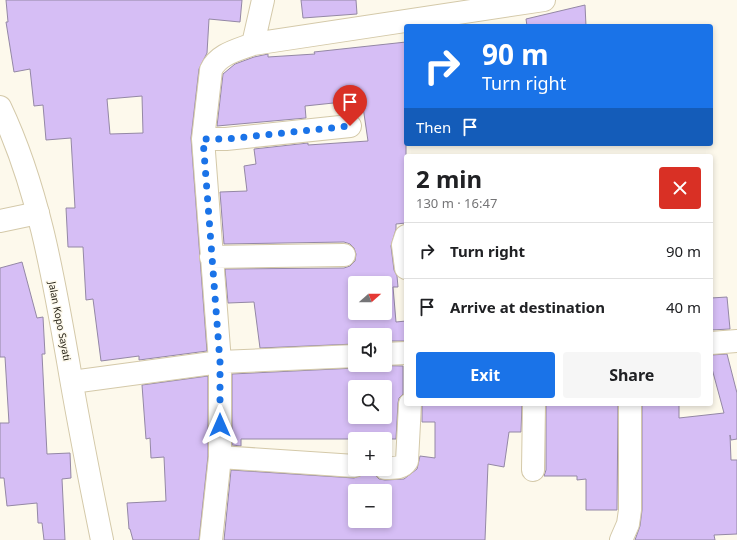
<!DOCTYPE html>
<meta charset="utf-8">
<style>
:root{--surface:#fff;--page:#f6f6f6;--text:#202124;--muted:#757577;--line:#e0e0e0;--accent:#1a73e8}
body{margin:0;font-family:"Noto Sans",sans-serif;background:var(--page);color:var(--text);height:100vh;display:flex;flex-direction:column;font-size:15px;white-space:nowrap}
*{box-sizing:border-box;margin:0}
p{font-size:13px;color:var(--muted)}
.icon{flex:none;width:22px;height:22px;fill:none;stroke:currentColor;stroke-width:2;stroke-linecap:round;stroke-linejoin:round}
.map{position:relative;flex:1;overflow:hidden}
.drawer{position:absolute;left:404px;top:154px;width:309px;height:252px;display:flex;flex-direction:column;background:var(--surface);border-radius:4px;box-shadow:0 2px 6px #0003}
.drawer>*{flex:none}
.guide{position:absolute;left:404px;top:24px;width:309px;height:122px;border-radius:4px;box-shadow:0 2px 6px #0003;background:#1a73e8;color:#fff;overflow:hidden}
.needle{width:26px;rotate:69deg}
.tools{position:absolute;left:348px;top:276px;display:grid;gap:8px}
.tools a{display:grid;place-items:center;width:44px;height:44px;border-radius:4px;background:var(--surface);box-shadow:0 2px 6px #0003;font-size:20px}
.pin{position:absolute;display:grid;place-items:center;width:34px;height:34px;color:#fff;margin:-41px -17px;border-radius:50% 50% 50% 0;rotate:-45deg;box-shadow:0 0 4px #0007}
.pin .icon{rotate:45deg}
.me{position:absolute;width:44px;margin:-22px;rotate:0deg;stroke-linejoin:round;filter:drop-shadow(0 0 3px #0008)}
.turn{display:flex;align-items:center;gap:14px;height:84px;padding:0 12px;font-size:18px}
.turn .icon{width:52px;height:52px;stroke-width:2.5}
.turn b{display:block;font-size:28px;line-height:34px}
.then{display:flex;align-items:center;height:38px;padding:0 12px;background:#0003;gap:8px;font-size:15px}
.round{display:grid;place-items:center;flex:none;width:42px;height:42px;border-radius:4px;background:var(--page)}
.head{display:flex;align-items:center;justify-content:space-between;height:68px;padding:0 12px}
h1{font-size:24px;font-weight:700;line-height:30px}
.primary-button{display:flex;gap:8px;margin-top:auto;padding:8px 12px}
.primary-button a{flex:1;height:46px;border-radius:4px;background:var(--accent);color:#fff;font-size:16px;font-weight:700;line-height:46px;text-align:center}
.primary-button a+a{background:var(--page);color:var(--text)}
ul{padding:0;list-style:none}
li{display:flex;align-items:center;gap:12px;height:56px;padding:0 12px;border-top:1px solid var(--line)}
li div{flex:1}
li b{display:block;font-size:15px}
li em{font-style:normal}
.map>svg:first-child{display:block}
</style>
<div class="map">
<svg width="737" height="540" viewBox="0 0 737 540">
<rect width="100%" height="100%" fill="#fdf9ec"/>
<path fill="#d6bef5" stroke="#9488a5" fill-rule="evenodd" d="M 6,0 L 242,0 L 240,22 L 209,19 L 207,53 L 199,69 L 191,138 L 207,351 L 139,360 L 139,356 L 101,361 L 93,299 L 86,300 L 83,247 L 68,247 L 66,208 L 75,208 L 71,138 L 46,140 L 43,105 L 34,106 L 30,69 L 14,72 L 6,22 L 8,22 ZM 142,96 L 143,133 L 110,134 L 107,99 Z
M 301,0 L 356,0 L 357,14 L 303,18 Z
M 585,5 L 586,26 L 527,26 L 526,19 Z
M 406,42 L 406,223 L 396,224 L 396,229 L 391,246 L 394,270 L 397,276 L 398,287 L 393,287 L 396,322 L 406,321 L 406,341 L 385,341 L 385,335 L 355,335 L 355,344 L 260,348 L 254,302 L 228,303 L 225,269 L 344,268 L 350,266 L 355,261 L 356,254 L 354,248 L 350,244 L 344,242 L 224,244 L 220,192 L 247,191 L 244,166 L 256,164 L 254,149 L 308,143 L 308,145 L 368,141 L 362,100 L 305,106 L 306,118 L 217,126 L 223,74 L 235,64 L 254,57 L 268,54 L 268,57 L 315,54 L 314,52 ZM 355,283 L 385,283 L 385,313 L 355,313 Z
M 22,262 L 37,318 L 43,317 L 45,354 L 42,354 L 47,454 L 70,453 L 71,478 L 62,479 L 65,540 L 44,540 L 42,523 L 38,523 L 37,503 L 7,506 L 4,478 L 0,478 L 0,423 L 9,423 L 5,357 L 0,357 L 0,268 Z
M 727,297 L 730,329 L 711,330 L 711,298 Z
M 727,354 L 737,393 L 737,439 L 731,440 L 730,435 L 731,460 L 737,460 L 737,534 L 714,535 L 715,540 L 635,540 L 640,526 L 642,510 L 642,404 L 679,404 L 679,418 L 724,413 L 711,365 L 711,355 Z
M 363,365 L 403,366 L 403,394 L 399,398 L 398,403 L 396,439 L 241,439 L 241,446 L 232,445 L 232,374 L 356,368 ZM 355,387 L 385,387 L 385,417 L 355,417 Z
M 208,376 L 208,456 L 199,540 L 133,540 L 130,529 L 129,529 L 127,503 L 166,501 L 164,457 L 151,458 L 150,438 L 146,439 L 142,385 Z
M 422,404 L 522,404 L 521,432 L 509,432 L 504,467 L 488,464 L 485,540 L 224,540 L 231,470 L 354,478 L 364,474 L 374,474 L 379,479 L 385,480 L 404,479 L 417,469 L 420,456 L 435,458 L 435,422 L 422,422 ZM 355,491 L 385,491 L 385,521 L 355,521 Z
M 546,404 L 618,404 L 617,510 L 586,510 L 586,479 L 577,480 L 577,476 L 544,476 L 546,470 Z"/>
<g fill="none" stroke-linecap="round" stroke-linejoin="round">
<defs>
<path id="minor" d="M 253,44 L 544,0
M 203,139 L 226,139 L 350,126
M 0,221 L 38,213
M 406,236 L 403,245 L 406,268
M 211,257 L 344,255
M 711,343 L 737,341
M 385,354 L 406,353
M 72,382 L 220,362 L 355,356
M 220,457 L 355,466
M 385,468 C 394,468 402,469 407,461 L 410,404
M 533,470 L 534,404
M 211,540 L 220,457 L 220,362 L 203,139 L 211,70 C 218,54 238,50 253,44 L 263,0
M 621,540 L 628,524 L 630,510 L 630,404"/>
<path id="primary" d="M 0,107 C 38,187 53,275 68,361 C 78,421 90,481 102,540"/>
</defs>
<use href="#minor" stroke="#d4c9a9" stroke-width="24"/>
<use href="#primary" stroke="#d4c9a9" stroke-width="24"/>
<use href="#minor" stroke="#fff" stroke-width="22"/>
<use href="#primary" stroke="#fff" stroke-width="22"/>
</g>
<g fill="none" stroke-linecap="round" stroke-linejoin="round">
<path stroke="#1a73e8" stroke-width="7" stroke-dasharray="0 12.6" d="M 220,425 L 220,362 L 203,139 L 226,139 L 350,126"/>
</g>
<g text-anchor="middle" stroke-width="3" stroke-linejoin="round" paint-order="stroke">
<g font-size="10" fill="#201c10" stroke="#fdf9ec">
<text transform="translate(60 321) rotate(79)" y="4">Jalan Kopo Sayati</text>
</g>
</g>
</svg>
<div class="tools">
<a><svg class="needle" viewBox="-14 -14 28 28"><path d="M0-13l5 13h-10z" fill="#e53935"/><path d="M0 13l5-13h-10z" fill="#757577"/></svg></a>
<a><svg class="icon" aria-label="sound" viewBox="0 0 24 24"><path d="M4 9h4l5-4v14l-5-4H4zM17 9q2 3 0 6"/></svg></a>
<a><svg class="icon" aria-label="search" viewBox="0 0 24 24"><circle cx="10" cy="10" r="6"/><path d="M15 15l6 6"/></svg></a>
<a>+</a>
<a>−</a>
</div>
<div class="pin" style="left:350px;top:126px;background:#d93025"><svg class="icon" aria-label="arrive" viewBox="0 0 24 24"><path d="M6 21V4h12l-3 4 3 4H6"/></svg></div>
<svg class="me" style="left:220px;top:425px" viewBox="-20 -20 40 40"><path d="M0-17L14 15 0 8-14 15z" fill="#1a73e8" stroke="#fff" stroke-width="4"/></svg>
<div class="guide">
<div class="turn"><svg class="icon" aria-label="right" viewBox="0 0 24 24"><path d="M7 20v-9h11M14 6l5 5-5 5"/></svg><div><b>90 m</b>Turn right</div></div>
<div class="then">Then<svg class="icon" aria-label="arrive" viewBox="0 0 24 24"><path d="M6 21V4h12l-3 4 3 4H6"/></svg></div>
</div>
<section class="drawer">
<div class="head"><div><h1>2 min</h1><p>130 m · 16:47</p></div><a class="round" style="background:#d93025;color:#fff"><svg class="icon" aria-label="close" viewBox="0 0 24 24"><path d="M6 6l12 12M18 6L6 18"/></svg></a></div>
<ul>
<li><svg class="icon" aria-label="right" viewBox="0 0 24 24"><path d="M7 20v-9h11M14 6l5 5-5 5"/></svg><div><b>Turn right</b></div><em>90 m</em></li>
<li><svg class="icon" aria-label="arrive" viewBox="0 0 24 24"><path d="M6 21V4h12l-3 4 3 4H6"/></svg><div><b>Arrive at destination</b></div><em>40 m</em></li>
</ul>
<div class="primary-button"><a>Exit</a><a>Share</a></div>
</section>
</div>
